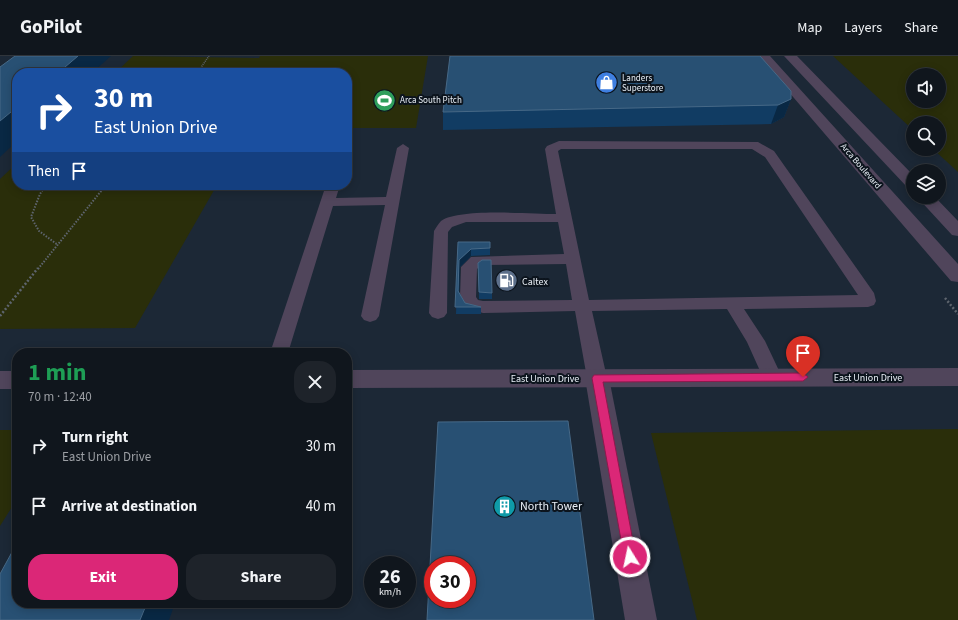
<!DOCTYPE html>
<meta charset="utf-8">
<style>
:root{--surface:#10161d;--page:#1e232a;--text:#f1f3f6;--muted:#9c9fa4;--line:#30353b;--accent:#db2777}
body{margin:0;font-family:"Source Sans 3",sans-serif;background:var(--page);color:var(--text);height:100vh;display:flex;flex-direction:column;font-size:15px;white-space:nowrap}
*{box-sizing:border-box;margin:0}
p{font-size:13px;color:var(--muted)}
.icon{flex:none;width:22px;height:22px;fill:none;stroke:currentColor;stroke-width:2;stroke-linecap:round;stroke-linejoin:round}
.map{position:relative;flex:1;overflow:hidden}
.panel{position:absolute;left:12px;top:292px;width:340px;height:260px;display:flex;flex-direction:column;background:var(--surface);border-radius:16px;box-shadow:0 2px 10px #0003,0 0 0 1px var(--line)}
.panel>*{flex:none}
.banner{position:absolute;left:12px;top:12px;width:340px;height:122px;border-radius:16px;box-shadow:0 2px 10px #0003,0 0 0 1px var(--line);background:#1a4fa0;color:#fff;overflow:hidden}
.controls{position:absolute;left:906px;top:12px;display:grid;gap:8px}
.controls a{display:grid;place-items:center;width:40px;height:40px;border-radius:50%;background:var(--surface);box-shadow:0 2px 10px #0003,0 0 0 1px var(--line);font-size:20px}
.speed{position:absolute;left:364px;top:500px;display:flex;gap:8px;font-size:20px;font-weight:700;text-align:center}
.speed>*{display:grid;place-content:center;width:52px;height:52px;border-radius:50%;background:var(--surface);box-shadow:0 2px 10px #0003,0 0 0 1px var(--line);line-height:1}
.speed small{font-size:10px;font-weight:400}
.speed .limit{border:6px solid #d22;background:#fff;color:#111}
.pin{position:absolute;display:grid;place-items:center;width:34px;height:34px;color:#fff;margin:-41px -17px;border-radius:50% 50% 50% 0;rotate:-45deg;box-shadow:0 0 4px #0007}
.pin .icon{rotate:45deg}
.me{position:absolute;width:44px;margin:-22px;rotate:350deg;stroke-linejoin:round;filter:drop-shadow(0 0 3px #0008)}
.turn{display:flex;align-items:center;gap:14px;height:84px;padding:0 16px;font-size:18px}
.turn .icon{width:52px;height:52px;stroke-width:2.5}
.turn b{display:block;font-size:28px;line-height:34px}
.then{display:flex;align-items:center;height:38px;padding:0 16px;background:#0003;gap:8px;font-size:15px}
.round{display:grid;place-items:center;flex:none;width:42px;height:42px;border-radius:16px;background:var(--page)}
.head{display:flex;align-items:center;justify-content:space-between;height:68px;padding:0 16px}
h1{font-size:24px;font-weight:700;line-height:30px;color:#1e9e55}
.button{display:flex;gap:8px;margin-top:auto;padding:8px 16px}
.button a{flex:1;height:46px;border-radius:16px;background:var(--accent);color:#fff;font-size:16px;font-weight:700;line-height:46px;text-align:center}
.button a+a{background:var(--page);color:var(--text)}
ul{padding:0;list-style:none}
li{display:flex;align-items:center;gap:12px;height:60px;padding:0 16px}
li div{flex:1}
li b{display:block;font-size:15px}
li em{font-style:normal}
header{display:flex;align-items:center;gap:24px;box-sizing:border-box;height:56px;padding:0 20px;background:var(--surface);border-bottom:1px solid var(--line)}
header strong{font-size:19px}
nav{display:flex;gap:22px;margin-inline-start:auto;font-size:14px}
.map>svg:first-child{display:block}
</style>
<header>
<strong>GoPilot</strong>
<nav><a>Map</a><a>Layers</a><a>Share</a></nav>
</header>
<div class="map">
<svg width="958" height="564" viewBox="0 0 958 564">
<rect width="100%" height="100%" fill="#151d27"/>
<path fill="#1c2836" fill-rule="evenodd" d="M 0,0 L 958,0 L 958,564 L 0,564 ZM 17,17 L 347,17 L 347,129 L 17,129 ZM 913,19 L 939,19 L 939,45 L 913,45 ZM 913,67 L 939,67 L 939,93 L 913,93 ZM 913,115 L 939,115 L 939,141 L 913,141 ZM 17,297 L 347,297 L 347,547 L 17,547 ZM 373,509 L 407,509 L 407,543 L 373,543 ZM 433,509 L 467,509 L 467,543 L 433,543 Z"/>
<path fill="#2a2e0a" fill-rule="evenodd" d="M 133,0 L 259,2 L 260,0 L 428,0 L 416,72 L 347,72 L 347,17 L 115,17 Z
M 833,0 L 958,0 L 958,116 L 933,93 L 939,93 L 939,67 L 913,67 L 913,74 ZM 913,19 L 939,19 L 939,45 L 913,45 Z
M 17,107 L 17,129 L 217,129 L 135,272 L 0,273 L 0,123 Z
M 958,373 L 958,564 L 697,564 L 651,377 Z
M 0,374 L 17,374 L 17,443 L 0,470 Z"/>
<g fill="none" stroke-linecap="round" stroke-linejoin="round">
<path stroke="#5e656e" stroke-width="1.5" stroke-dasharray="1 1" stroke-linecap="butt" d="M 197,17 L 209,0"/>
<path stroke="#5e656e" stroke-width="2" stroke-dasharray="1.5 1.5" stroke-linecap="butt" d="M 46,129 L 40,138 L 31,161 L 39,175 L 58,189
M 38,213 L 106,129"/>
<path stroke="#5e656e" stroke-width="2.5" stroke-dasharray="2 2" stroke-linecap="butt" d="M 945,242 L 958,258
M 0,260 L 38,212"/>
<path fill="#50455b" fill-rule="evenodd" d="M 559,85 L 758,86 L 774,95 L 874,237 L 876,245 L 874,249 L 868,251 L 744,253 L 765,285 L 782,321 L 779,326 L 772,328 L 765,326 L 747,286 L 727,253 L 592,255 L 607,322 L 604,327 L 597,329 L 590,327 L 587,322 L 575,255 L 483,257 L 466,252 L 460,241 L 461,211 L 471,201 L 564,198 L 558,166 L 466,166 L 452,171 L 448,176 L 447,257 L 444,261 L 438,263 L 432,261 L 429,257 L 434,175 C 436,172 438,168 441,165 C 460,152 531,158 556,158 L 545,93 L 547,90 ZM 561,93 L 752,93 L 765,101 L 858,239 L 589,244 L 558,95 ZM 566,208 L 572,244 L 483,245 L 478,244 L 476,241 L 477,213 L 481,209 Z
M 403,88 L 409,92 L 379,260 L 376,264 L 370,266 L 364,264 L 361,260 L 385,149 L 333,150 L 288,297 L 270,297 L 326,129 L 340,129 L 336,142 L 386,141 L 397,92 Z"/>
<path fill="#50455b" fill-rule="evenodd" d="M 597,313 L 605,316 L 609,322 L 657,564 L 625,564 L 585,322 L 589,316 Z"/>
<path fill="#50455b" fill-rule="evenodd" d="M 758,0 L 770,0 L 958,208 L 958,226 L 951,225 Z
M 784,0 L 797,0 L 913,119 L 913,133 L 907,131 Z
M 917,141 L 935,141 L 958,165 L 958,180 L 952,179 Z
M 958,312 L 958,330 L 347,332 L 347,314 Z
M 0,315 L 17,315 L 17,333 L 0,333 Z"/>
</g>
<path fill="#113c63" d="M 791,43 L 784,61 L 771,68 L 443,74 L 443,56 Z
M 458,186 L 490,186 L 490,199 L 471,200 L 460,211 L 459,236 L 465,247 L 481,251 L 481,258 L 456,258 Z
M 478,207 L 492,237 L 492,243 L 479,243 Z"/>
<path fill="#092844" d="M 78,0 L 111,0 L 92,17 L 58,17 Z
M 791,43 L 784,61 L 771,68 L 778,49 Z
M 17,51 L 17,85 L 0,101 L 0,65 Z
M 471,193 L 471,200 L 460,211 L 459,242 L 459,204 Z
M 147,547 L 175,547 L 169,564 L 140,564 Z"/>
<path fill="#285073" stroke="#476987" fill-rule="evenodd" d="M 15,0 L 78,0 L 58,17 L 17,17 L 17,51 L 0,65 L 0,11 Z
M 450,0 L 760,0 L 791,35 L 791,43 L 778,49 L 443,56 Z
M 458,186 L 490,186 L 490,192 L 471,193 L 459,204 L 458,235 L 465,247 L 481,251 L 455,251 Z
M 482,204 L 491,204 L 492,237 L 479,236 L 478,207 Z
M 568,365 L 594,564 L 427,564 L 438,366 ZM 433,509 L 467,509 L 467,543 L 433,543 Z
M 17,487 L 17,547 L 147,547 L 140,564 L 0,564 L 0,518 Z"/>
<path fill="#db2777" stroke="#8e194d" d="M 803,317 L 808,321 L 803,325 L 603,326 L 636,501 L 634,506 L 630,507 L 625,506 L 592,322 L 594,319 Z"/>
<defs>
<symbol id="shop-disc" viewBox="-11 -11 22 22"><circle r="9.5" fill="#3f7fe0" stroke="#0c141d"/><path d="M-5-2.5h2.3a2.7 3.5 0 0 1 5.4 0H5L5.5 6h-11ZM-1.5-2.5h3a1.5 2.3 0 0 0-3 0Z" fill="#fff"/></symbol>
<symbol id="stadium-disc" viewBox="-11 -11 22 22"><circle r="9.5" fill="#2e9e5b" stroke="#0c141d"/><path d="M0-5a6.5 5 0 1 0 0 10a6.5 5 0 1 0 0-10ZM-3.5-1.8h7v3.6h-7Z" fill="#fff"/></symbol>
<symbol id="fuel-disc" viewBox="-11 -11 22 22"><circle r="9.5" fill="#5c6f8a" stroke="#0c141d"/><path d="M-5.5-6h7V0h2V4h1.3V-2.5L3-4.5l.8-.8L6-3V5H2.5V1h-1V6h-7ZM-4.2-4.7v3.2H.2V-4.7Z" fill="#fff"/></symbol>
<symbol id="building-disc" viewBox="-11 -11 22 22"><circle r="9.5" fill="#0f9aa8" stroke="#0c141d"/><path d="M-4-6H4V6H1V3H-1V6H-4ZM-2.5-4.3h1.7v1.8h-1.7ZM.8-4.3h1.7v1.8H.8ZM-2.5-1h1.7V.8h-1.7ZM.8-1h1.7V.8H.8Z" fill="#fff"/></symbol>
</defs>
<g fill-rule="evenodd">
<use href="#shop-disc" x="594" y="14" width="25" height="25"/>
<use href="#stadium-disc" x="372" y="32" width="25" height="25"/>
<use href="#fuel-disc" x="494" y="212" width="25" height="25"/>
<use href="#building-disc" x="492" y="438" width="25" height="25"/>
</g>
<g text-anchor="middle" stroke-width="4" stroke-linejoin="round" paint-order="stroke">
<g font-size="9" fill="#e9eff6" stroke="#0c141d" text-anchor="start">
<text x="622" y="25">Landers<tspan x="622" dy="10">Superstore</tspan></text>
<text x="400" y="47">Arca South Pitch</text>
</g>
<g font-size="9" fill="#e9eff6" stroke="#0c141d">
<text transform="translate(861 110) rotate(49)" y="3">Arca Boulevard</text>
</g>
<g font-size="10" fill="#e9eff6" stroke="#0c141d" text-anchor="start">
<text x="522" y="229">Caltex</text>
</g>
<g font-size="10" fill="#e9eff6" stroke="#0c141d">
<text x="868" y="325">East Union Drive</text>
<text x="545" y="326">East Union Drive</text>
</g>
<g font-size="12" fill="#e9eff6" stroke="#0c141d" text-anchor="start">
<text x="520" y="454">North Tower</text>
</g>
</g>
</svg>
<div class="controls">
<a><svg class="icon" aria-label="sound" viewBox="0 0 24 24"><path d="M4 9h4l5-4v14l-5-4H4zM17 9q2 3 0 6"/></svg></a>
<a><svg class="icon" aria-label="search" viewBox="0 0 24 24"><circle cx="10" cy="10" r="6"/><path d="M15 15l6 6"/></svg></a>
<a><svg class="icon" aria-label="layers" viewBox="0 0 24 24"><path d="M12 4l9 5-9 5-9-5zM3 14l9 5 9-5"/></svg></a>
</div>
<div class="speed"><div>26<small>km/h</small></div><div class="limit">30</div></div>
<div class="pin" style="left:803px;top:321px;background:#d93025"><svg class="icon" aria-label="arrive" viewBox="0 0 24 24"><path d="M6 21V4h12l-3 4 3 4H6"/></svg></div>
<svg class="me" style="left:630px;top:501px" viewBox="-20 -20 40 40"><circle r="17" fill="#db2777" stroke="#fff" stroke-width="3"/><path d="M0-11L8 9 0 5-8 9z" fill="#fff"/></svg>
<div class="banner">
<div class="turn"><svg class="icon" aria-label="right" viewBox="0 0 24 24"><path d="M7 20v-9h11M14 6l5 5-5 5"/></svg><div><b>30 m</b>East Union Drive</div></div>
<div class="then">Then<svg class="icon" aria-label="arrive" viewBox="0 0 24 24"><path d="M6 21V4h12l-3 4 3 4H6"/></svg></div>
</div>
<section class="panel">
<div class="head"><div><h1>1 min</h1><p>70 m · 12:40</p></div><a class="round"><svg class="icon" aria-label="close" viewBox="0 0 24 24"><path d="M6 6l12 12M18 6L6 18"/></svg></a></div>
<ul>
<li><svg class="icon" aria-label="right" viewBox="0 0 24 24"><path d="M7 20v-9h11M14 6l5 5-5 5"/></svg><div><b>Turn right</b><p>East Union Drive</p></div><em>30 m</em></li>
<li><svg class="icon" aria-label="arrive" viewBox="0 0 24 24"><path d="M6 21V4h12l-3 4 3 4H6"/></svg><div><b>Arrive at destination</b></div><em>40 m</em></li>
</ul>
<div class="button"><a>Exit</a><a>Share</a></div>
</section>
</div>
